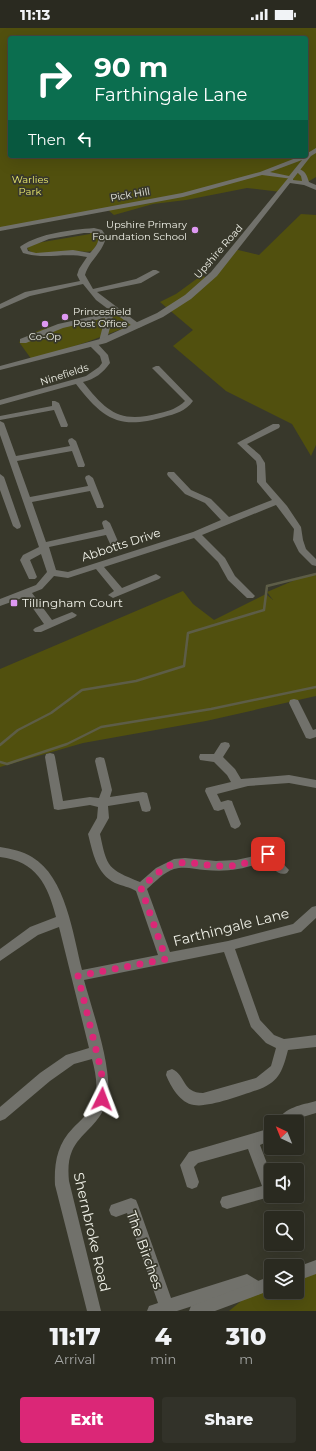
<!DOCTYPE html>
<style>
:root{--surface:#2a2a20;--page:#323229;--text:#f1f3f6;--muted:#a5a7a5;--line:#46463e;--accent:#db2777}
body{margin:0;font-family:Montserrat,sans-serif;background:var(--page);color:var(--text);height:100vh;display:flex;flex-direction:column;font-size:15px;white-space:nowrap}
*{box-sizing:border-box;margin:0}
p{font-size:13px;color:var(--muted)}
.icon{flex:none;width:22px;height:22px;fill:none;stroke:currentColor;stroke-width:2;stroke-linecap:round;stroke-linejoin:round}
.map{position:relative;height:1283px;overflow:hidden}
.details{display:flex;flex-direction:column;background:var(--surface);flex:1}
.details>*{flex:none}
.banner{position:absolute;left:8px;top:8px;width:300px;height:122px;border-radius:4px;box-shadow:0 4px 16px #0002,0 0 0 1px var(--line);background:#0b6e4f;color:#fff;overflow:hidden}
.needle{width:26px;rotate:317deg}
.controls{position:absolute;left:264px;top:1087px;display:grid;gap:8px}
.controls a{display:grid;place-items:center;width:40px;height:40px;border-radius:4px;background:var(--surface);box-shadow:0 4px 16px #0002,0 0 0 1px var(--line);font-size:20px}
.pin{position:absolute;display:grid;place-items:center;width:34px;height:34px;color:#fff;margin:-17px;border-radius:8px;box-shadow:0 2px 6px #0006}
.me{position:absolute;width:44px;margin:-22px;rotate:3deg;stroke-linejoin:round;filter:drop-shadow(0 0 3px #0008)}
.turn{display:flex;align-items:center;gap:14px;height:84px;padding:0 20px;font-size:18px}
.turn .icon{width:52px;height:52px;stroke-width:2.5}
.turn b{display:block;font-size:28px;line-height:34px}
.then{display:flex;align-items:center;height:38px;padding:0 20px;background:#0003;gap:8px;font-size:15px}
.eta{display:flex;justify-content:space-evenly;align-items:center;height:68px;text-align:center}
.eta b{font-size:24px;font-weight:800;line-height:28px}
.action{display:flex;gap:8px;margin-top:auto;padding:8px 20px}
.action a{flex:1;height:46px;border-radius:4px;background:var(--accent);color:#fff;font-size:16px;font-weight:800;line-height:46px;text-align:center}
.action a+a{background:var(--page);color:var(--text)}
.status{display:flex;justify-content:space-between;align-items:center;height:28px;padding:0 20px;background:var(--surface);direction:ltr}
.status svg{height:11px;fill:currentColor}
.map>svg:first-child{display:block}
</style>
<div class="status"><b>11:13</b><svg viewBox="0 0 49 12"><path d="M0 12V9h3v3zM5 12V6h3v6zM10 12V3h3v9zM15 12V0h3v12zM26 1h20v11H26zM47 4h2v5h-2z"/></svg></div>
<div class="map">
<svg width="316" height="1283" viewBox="0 0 316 1283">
<rect width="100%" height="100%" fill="#38382b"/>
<path fill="#51500e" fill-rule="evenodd" d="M 0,0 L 316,0 L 316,149 L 306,155 L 290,153 L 281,164 L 247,160 L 186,172 L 153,176 L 114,187 L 108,182 L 0,202 ZM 10,10 L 306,10 L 306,128 L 10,128 Z
M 301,186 L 316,187 L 316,417 L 311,428 L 292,396 L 226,363 L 173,318 L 193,302 L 160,274 L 176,266 L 202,247 L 208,251 L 234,221 L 259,227 Z
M 94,203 L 102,207 L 93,223 C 85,225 77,222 68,223 C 57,223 35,232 27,220 L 37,215 L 90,206 L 90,205 Z
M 111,282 L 135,296 L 87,314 L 32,332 L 19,314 L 33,305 L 42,301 L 105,286 Z
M 316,545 L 316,668 L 206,693 L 83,715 L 0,739 L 0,641 L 183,563 L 193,576 L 214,592 L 266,566 L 273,572 L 267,564 L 302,549 Z
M 316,1241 L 316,1283 L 229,1283 L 257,1260 L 271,1255 L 271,1264 L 297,1264 L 297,1247 Z"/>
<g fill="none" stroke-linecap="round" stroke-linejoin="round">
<path stroke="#5d5d47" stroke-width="2.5" d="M 0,717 L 18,702 L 51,685 L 82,662 L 136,653 L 184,638 L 188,605 L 264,582 L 267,558 L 316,546
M 0,734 L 7,736 L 67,716 L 101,699 L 211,681 L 316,659"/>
<path fill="#71716b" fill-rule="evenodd" d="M 316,120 L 316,125 L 311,128 L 293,151 L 262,147 L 183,169 L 0,203 L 0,199 L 182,165 L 260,144 L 301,128 L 306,128 L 306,126 ZM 302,132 L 289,148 L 270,144 Z
M 94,200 L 102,202 L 106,208 C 104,224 89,232 85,247 L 93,261 L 136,251 L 153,242 L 156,242 L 160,244 L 141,255 L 97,264 L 142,298 L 138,300 L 135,300 L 117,287 L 113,288 L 106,315 L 100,315 L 99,313 L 105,290 L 63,300 L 26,315 L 20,315 L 20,311 L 58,296 L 112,284 L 96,272 L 83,256 L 30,268 L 0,281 L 0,276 L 25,264 L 80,253 L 77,247 L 79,241 L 87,229 C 64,224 45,232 23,225 L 20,219 L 21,218 C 41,205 70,202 94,200 ZM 84,205 L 97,205 C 101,213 95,220 90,225 L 73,222 L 36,225 L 28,223 L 27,220 L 49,211 Z
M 90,314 L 96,314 L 108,327 L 110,335 C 103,345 95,351 83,354 C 107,384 120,396 160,385 C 169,383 178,380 185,373 L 152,340 L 156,338 L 159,338 L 193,373 C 186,383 175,386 164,389 C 119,402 103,391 76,356 L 0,377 L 0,372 L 86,348 L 99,339 L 102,335 L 100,328 L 90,318 Z
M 52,373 L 55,373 L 59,375 L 68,397 L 67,399 L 61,399 L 54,382 L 0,392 L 0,388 L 52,378 Z
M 0,393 L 4,395 L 16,428 L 70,418 L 68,413 L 69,411 L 72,410 L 76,413 L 85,437 L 84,439 L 78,439 L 72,423 L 17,433 L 30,469 L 88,458 L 85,450 L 86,448 L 89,447 L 93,450 L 104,478 L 103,480 L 97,480 L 90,463 L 32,474 L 46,514 L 104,501 L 102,495 L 103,493 L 106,492 L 110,495 L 120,518 L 118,520 L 112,520 L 106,507 L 49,519 L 56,542 L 68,544 L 193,504 L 221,492 L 205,475 L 185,466 L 168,448 L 167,446 L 168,444 L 174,444 L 191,462 L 211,471 L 229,489 L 272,472 L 257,454 L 257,438 L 256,433 L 237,415 L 273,396 L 279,396 L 280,398 L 279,400 L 247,416 L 260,427 L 265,435 L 266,454 L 287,478 L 301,499 L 303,512 L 306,521 L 316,531 L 316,538 L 312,537 L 299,524 L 293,512 L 294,501 L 276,477 L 202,507 L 225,530 L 235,548 L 255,568 L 253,570 L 247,570 L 228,552 L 218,534 L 194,510 L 104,539 L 122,560 L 156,546 L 161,549 L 159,551 L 113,570 L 108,567 L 114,563 L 96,541 L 68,550 L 54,548 L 42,561 L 32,565 L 52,592 L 72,584 L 77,587 L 75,589 L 41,604 L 35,604 L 33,602 L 35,600 L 44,596 L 25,569 L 0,578 L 0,571 L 36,557 L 47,544 L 41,526 L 30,532 L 37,549 L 35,551 L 29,551 L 20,532 L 23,527 L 39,519 L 0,407 Z
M 0,446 L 4,449 L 21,498 L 20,500 L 17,501 L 13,498 L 0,462 Z
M 294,671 L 298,672 L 313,702 L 316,701 L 316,709 L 310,711 L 306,710 L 289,675 L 290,672 Z
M 225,714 L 229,715 L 230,718 L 223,729 L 235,741 L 241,751 L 289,747 L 316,752 L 316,760 L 289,755 L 248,758 L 217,766 L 221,774 L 228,772 L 232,773 L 233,776 L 241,796 L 239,799 L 235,801 L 231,799 L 224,781 L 218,783 L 214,782 L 205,763 L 206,760 L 231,754 L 227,747 L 214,734 L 200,732 L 199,729 L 200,726 L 214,726 L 221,715 Z
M 50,725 L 54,726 L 55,729 L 63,773 L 90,769 L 99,770 L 102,762 L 95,733 L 96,730 L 100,729 L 104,730 L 105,733 L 112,762 L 110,769 L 143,764 L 147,765 L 151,780 L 150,783 L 146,784 L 142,783 L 139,773 L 108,778 L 109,790 L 100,806 C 107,840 108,841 140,854 L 156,840 L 174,831 L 185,830 L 216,833 L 236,832 L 250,829 L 258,825 L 275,812 L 279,810 L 283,812 L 285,815 L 274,826 L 289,842 L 287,845 C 278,849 271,838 265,832 C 246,842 226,844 205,842 C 195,841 184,838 174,841 C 164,844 155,854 147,861 L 170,924 L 228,913 L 293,896 L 312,879 L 316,878 L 316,890 L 301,904 L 235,921 L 260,992 L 274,1007 L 284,1011 L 316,1007 L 316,1019 L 288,1022 C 283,1041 280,1053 260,1061 C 245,1066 209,1080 194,1077 C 180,1075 171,1059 166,1047 L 167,1043 L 172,1041 C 186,1047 182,1065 203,1065 L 256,1050 L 271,1038 L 276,1020 L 266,1015 L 251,999 L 224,924 L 84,952 C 92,982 116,1049 106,1076 C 98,1098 80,1105 72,1123 C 68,1132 68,1143 69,1153 L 101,1283 L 87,1283 L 55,1157 C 54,1136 57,1116 73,1100 C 80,1093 88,1086 93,1077 C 99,1062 96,1046 92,1031 L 74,1036 L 50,1053 L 5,1091 L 0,1093 L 0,1079 L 40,1045 L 66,1027 L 89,1020 L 59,899 L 38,907 L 0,933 L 0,921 L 30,899 L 56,889 C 48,857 36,833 0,829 L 0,819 C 11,821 23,823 32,829 C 66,849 73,907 82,942 L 158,927 L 136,863 C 130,859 122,858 115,855 C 96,845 93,825 88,806 L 97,790 L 98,779 L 90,777 L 58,782 L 54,781 L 45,729 L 46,726 Z
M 316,1073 L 316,1085 L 296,1091 L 293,1094 L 277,1094 C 284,1079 302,1077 316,1073 Z
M 271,1100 L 271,1112 L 260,1117 L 271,1146 L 271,1168 L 273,1168 L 227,1181 L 222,1179 L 220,1174 L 222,1169 L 262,1158 L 248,1121 L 198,1135 L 194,1139 L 199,1154 L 197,1159 L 192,1161 L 187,1159 L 180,1137 L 189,1124 Z
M 131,1170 L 136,1172 L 138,1177 L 171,1270 L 247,1246 L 262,1255 L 264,1260 L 262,1265 L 257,1267 L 246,1261 L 177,1283 L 147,1283 L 149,1278 L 158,1275 L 127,1185 L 116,1189 L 111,1187 L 109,1182 L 111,1177 Z"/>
<path fill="#71716b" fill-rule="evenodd" d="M 296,141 C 304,140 307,147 309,154 L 316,157 L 316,162 L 304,157 L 290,155 L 217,248 L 191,271 L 163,289 L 106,315 L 0,342 L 0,338 L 100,311 L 157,285 L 185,267 L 211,244 L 289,149 L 293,149 L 293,152 L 302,153 L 301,148 L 295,142 Z
M 316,1232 L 316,1246 L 297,1253 L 297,1239 Z
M 271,1248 L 271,1262 L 215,1283 L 189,1283 L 191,1278 Z"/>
</g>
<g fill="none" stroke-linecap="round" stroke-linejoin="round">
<path stroke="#db2777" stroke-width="7" stroke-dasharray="0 12.6" d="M 102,1071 L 103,1056 L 101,1042 L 78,948 L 166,931 L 141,860 C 150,852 159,842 171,837 C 185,831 205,838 220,838 C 237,839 252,834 268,826"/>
</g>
<g fill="#de98f2" stroke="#38382b" stroke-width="1.5">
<circle cx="195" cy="202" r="4"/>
<circle cx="65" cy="289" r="4"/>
<circle cx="45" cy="296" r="4"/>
<rect x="10" y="571" width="8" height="8" rx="2"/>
</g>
<g text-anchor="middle" stroke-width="3.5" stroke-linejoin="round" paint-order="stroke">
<g font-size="10" fill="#e8e76e" stroke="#38382b">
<text x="30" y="155">Warlies<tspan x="30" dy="12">Park</tspan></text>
</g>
<g font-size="10" fill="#eff0e7" stroke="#38382b">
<text transform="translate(130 166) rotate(-10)" y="4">Pick Hill</text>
<text transform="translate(218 223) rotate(-49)" y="4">Upshire Road</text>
<text transform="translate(64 346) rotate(-18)" y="4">Ninefields</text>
</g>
<g font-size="10" fill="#eff0e7" stroke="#38382b" text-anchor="end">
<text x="187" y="200">Upshire Primary<tspan x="187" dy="12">Foundation School</tspan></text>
<text x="73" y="287" text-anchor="start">Princesfield<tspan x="73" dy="12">Post Office</tspan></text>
<text x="45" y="312" text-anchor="middle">Co-Op</text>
</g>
<g font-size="12" fill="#eff0e7" stroke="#38382b">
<text transform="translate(121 517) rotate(-18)" y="4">Abbotts Drive</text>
</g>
<g font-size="12" fill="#eff0e7" stroke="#38382b" text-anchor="start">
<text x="22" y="579">Tillingham Court</text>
</g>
<g font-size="14" fill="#eff0e7" stroke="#38382b">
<text transform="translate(231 899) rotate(-14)" y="5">Farthingale Lane</text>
<text transform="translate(92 1204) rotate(77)" y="5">Shernbroke Road</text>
<text transform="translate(145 1222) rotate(70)" y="5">The Birches</text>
</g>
</g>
</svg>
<div class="controls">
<a><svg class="needle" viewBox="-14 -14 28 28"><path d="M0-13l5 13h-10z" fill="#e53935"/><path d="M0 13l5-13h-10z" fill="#a5a7a5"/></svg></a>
<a><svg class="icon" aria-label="sound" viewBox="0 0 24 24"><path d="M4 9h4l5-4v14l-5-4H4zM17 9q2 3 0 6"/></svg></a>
<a><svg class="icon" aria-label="search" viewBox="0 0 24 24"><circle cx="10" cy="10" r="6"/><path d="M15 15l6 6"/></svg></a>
<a><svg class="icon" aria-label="layers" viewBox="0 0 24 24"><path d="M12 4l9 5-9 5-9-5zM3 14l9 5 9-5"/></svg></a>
</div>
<div class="pin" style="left:268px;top:826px;background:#d93025"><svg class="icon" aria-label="arrive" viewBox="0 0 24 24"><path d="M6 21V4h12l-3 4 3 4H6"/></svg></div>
<svg class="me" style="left:102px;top:1071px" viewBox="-20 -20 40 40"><path d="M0-17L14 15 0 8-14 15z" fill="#db2777" stroke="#fff" stroke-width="4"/></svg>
<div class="banner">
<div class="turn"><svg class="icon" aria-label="right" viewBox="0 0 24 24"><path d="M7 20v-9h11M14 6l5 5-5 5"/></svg><div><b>90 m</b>Farthingale Lane</div></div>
<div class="then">Then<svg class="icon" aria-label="left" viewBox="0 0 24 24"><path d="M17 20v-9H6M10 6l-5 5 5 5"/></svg></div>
</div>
</div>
<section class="details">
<div class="eta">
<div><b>11:17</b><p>Arrival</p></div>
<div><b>4</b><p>min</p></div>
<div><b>310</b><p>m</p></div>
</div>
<div class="action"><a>Exit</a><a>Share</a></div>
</section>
